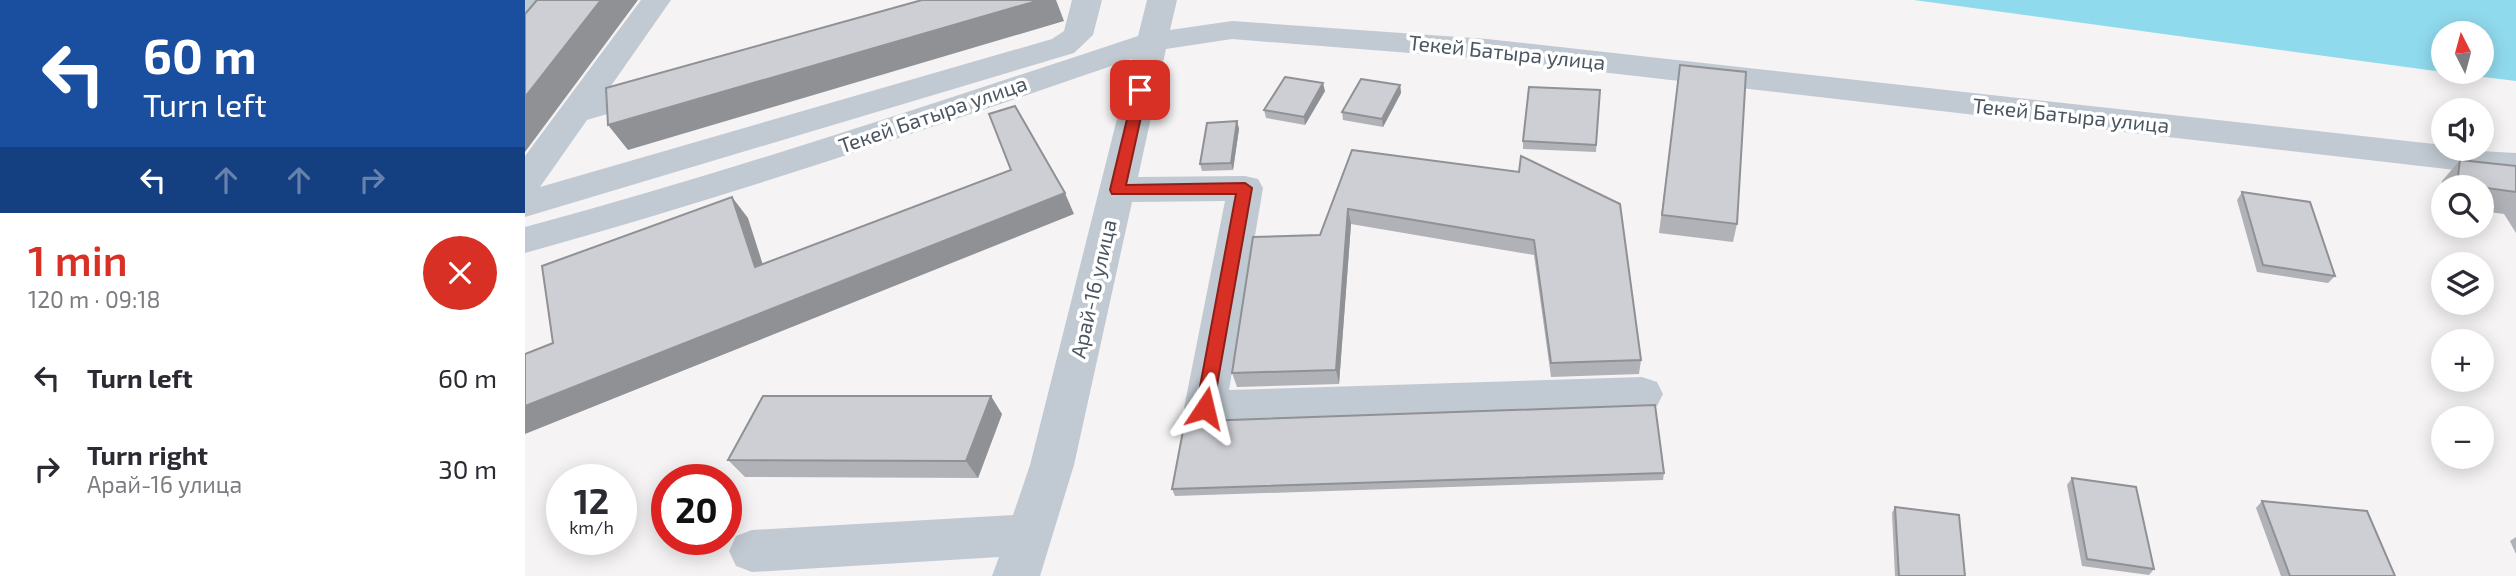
<!DOCTYPE html>
<meta charset="utf-8">
<style>
:root{--surface:#fff;--page:#f2f2f3;--text:#2b2b33;--muted:#7c7c81;--accent:#d93025}
body{margin:0;font-family:"Exo 2",sans-serif;background:var(--page);color:var(--text);height:100vh;display:flex;flex-direction:column;font-size:26px;white-space:nowrap}
*{box-sizing:border-box;margin:0}
p{font-size:23px;color:var(--muted)}
.icon{flex:none;width:38px;height:38px;fill:none;stroke:currentColor;stroke-width:2;stroke-linecap:round;stroke-linejoin:round}
.map{position:relative;flex:1;overflow:hidden}
.details{display:flex;flex-direction:column;background:var(--surface);width:525px}
.details>*{flex:none}
.hud{background:#1a4fa0;color:#fff;overflow:hidden}
.needle{width:46px;rotate:354deg}
.fabs{position:absolute;left:1906px;top:21px;display:grid;gap:14px}
.fabs a{display:grid;place-items:center;width:63px;height:63px;border-radius:50%;background:var(--surface);box-shadow:0 4px 18px #0003;font-size:35px}
.speed{position:absolute;left:21px;top:464px;display:flex;gap:14px;font-size:35px;font-weight:700;text-align:center}
.speed>*{display:grid;place-content:center;width:91px;height:91px;border-radius:50%;background:var(--surface);box-shadow:0 4px 18px #0003;line-height:1}
.speed small{font-size:18px;font-weight:400}
.speed .limit{border:10px solid #d22;background:#fff;color:#111}
.pin{position:absolute;display:grid;place-items:center;width:60px;height:60px;color:#fff;margin:-30px;border-radius:14px;box-shadow:0 4px 10px #0006}
.me{position:absolute;width:77px;margin:-38px;rotate:10deg;stroke-linejoin:round;filter:drop-shadow(0 0 5px #0008)}
.turn{display:flex;align-items:center;gap:24px;height:147px;padding:0 28px;font-size:32px}
.turn .icon{width:91px;height:91px;stroke-width:2.5}
.turn b{display:block;font-size:49px;line-height:60px}
.lanes{display:flex;align-items:center;height:66px;padding:0 28px;background:#0003;justify-content:center;gap:35px;direction:ltr}
.lanes .off{opacity:.35}
.round{display:grid;place-items:center;flex:none;width:74px;height:74px;border-radius:37px;background:var(--page)}
.overview{display:flex;align-items:center;justify-content:space-between;height:119px;padding:0 28px}
h1{font-size:42px;font-weight:600;line-height:52px;color:var(--accent)}
ul{padding:0;list-style:none}
li{display:flex;align-items:center;gap:21px;height:91px;padding:0 28px}
li div{flex:1}
li b{display:block;font-size:26px}
li em{font-style:normal}
main{display:flex;flex:1;min-height:0}
.map>svg:first-child{display:block}
</style>
<main>
<section class="details">
<div class="hud">
<div class="turn"><svg class="icon" aria-label="left" viewBox="0 0 24 24"><path d="M17 20v-9H6M10 6l-5 5 5 5"/></svg><div><b>60 m</b>Turn left</div></div>
<div class="lanes"><svg class="icon" aria-label="left" viewBox="0 0 24 24"><path d="M17 20v-9H6M10 6l-5 5 5 5"/></svg><svg class="icon off" aria-label="ahead" viewBox="0 0 24 24"><path d="M12 20V5M6 11l6-6 6 6"/></svg><svg class="icon off" aria-label="ahead" viewBox="0 0 24 24"><path d="M12 20V5M6 11l6-6 6 6"/></svg><svg class="icon off" aria-label="right" viewBox="0 0 24 24"><path d="M7 20v-9h11M14 6l5 5-5 5"/></svg></div>
</div>
<div class="overview"><div><h1>1 min</h1><p>120 m · 09:18</p></div><a class="round" style="background:#d93025;color:#fff"><svg class="icon" aria-label="close" viewBox="0 0 24 24"><path d="M6 6l12 12M18 6L6 18"/></svg></a></div>
<ul>
<li><svg class="icon" aria-label="left" viewBox="0 0 24 24"><path d="M17 20v-9H6M10 6l-5 5 5 5"/></svg><div><b>Turn left</b></div><em>60 m</em></li>
<li><svg class="icon" aria-label="right" viewBox="0 0 24 24"><path d="M7 20v-9h11M14 6l5 5-5 5"/></svg><div><b>Turn right</b><p>Арай-16 улица</p></div><em>30 m</em></li>
</ul>
</section>
<div class="map">
<svg width="1991" height="576" viewBox="0 0 1991 576">
<rect width="100%" height="100%" fill="#f5f3f3"/>
<path fill="#90daee" d="M 1389,0 L 1991,0 L 1991,81 L 1918,72 L 1956,72 L 1956,33 L 1918,33 L 1918,72 Z"/>
<g fill="none" stroke-linecap="round" stroke-linejoin="round">
<path fill="#c1cad2" fill-rule="evenodd" d="M 0,0 L 24,0 L 11,17 L 0,20 Z
M 116,0 L 146,0 L 81,93 L 132,79 L 143,82 L 148,89 L 143,96 L 62,120 L 15,187 L 527,39 L 539,31 L 547,0 L 577,0 L 568,35 L 549,53 L 0,217 L 0,156 Z
M 622,0 L 652,0 L 645,30 L 707,21 L 962,39 L 1918,145 L 1918,149 L 1991,153 L 1991,177 L 962,59 L 707,39 L 641,49 L 613,177 L 720,176 L 733,179 L 738,188 L 704,390 L 1117,377 L 1132,382 L 1138,394 L 1132,406 L 1117,411 L 680,425 L 665,420 L 659,408 L 700,201 L 607,202 L 549,465 L 515,576 L 467,576 L 474,557 L 227,572 L 211,566 L 204,551 L 211,536 L 227,530 L 488,515 L 505,465 L 607,59 C 406,128 205,196 0,253 L 0,227 C 207,171 410,103 613,36 Z"/>
</g>
<path fill="#b0b2b7" d="M 1155,65 L 1212,224 L 1208,242 L 1134,233 Z
M 875,85 L 876,93 L 858,127 L 818,120 L 817,112 Z
M 1075,90 L 1071,152 L 998,149 L 998,141 Z
M 800,91 L 780,125 L 741,118 L 739,110 Z
M 712,121 L 714,129 L 708,170 L 677,171 L 675,164 Z
M 827,150 L 994,172 L 1116,360 L 1114,374 L 1026,377 L 1009,255 L 826,224 L 814,384 L 712,387 L 707,373 L 795,235 Z
M 1935,160 L 1991,166 L 1991,233 L 1979,214 L 1956,211 L 1956,187 L 1918,187 L 1918,206 L 1914,205 L 1917,181 Z
M 1717,192 L 1810,276 L 1803,283 L 1732,272 L 1712,200 Z
M 477,414 L 453,478 L 220,477 L 203,460 Z
M 677,421 L 1139,473 L 1138,480 L 650,496 L 647,489 Z
M 1547,478 L 1629,569 L 1624,575 L 1557,566 L 1542,485 Z
M 1737,501 L 1870,576 L 1756,576 L 1731,508 Z
M 1370,507 L 1440,576 L 1370,576 L 1367,513 Z
M 1991,537 L 1991,554 L 1985,541 Z"/>
<path fill="#909195" d="M 76,0 L 113,0 L 0,152 L 0,97 Z
M 515,0 L 531,0 L 539,21 L 103,150 L 83,125 Z
M 798,83 L 800,91 L 780,125 L 779,117 Z
M 875,85 L 876,93 L 858,127 L 857,119 Z
M 712,121 L 714,129 L 708,170 L 706,163 Z
M 540,193 L 549,214 L 0,434 L 0,406 Z
M 207,197 L 223,218 L 245,287 L 230,267 Z
M 823,209 L 826,224 L 814,384 L 811,370 Z
M 466,396 L 477,414 L 453,478 L 441,461 Z"/>
<path fill="#cdcfd5" stroke="#909195" stroke-width="2" d="M 12,0 L 76,0 L 0,97 L 0,14 Z
M 397,0 L 515,0 L 83,125 L 81,88 Z
M 1155,65 L 1221,72 L 1212,224 L 1137,215 Z
M 760,77 L 798,83 L 779,117 L 739,110 Z
M 836,79 L 875,85 L 857,119 L 817,112 Z
M 1004,87 L 1075,90 L 1071,145 L 998,141 Z
M 490,106 L 540,193 L 0,406 L 0,354 L 28,343 L 17,266 L 207,197 L 230,267 L 486,170 L 464,114 Z
M 712,121 L 706,163 L 675,164 L 682,123 Z
M 827,150 L 994,172 L 996,156 L 1095,204 L 1116,360 L 1026,363 L 1009,240 L 823,209 L 811,370 L 707,373 L 728,237 L 795,235 Z
M 1935,160 L 1991,166 L 1991,192 L 1932,184 Z
M 1717,192 L 1785,202 L 1810,276 L 1738,265 Z
M 238,396 L 466,396 L 441,461 L 203,460 Z
M 1130,405 L 1139,473 L 647,489 L 661,415 L 677,421 Z
M 1547,478 L 1611,487 L 1629,569 L 1562,559 Z
M 1737,501 L 1842,511 L 1870,576 L 1765,576 Z
M 1370,507 L 1434,515 L 1440,576 L 1374,576 Z"/>
<path fill="#d93025" stroke="#8d1f18" stroke-width="2" d="M 615,85 L 622,90 L 601,185 L 720,183 L 727,188 L 688,408 L 686,414 L 680,416 L 673,414 L 671,408 L 711,194 L 587,194 L 585,190 L 609,90 Z"/>
<g text-anchor="middle" stroke-width="7" stroke-linejoin="round" paint-order="stroke">
<g font-size="21" fill="#4a5661" stroke="#fff">
<text transform="translate(982 53) rotate(6)" y="7">Текей Батыра улица</text>
<text transform="translate(408 115) rotate(-19)" y="7">Текей Батыра улица</text>
<text transform="translate(1546 116) rotate(6)" y="7">Текей Батыра улица</text>
<text transform="translate(569 289) rotate(-77)" y="7">Арай-16 улица</text>
</g>
</g>
</svg>
<div class="fabs">
<a><svg class="needle" viewBox="-14 -14 28 28"><path d="M0-13l5 13h-10z" fill="#e53935"/><path d="M0 13l5-13h-10z" fill="#7c7c81"/></svg></a>
<a><svg class="icon" aria-label="sound" viewBox="0 0 24 24"><path d="M4 9h4l5-4v14l-5-4H4zM17 9q2 3 0 6"/></svg></a>
<a><svg class="icon" aria-label="search" viewBox="0 0 24 24"><circle cx="10" cy="10" r="6"/><path d="M15 15l6 6"/></svg></a>
<a><svg class="icon" aria-label="layers" viewBox="0 0 24 24"><path d="M12 4l9 5-9 5-9-5zM3 14l9 5 9-5"/></svg></a>
<a>+</a>
<a>−</a>
</div>
<div class="speed"><div>12<small>km/h</small></div><div class="limit">20</div></div>
<div class="pin" style="left:615px;top:90px;background:#d93025"><svg class="icon" aria-label="arrive" viewBox="0 0 24 24"><path d="M6 21V4h12l-3 4 3 4H6"/></svg></div>
<svg class="me" style="left:680px;top:408px" viewBox="-20 -20 40 40"><path d="M0-17L14 15 0 8-14 15z" fill="#d93025" stroke="#fff" stroke-width="4"/></svg>
</div>
</main>
